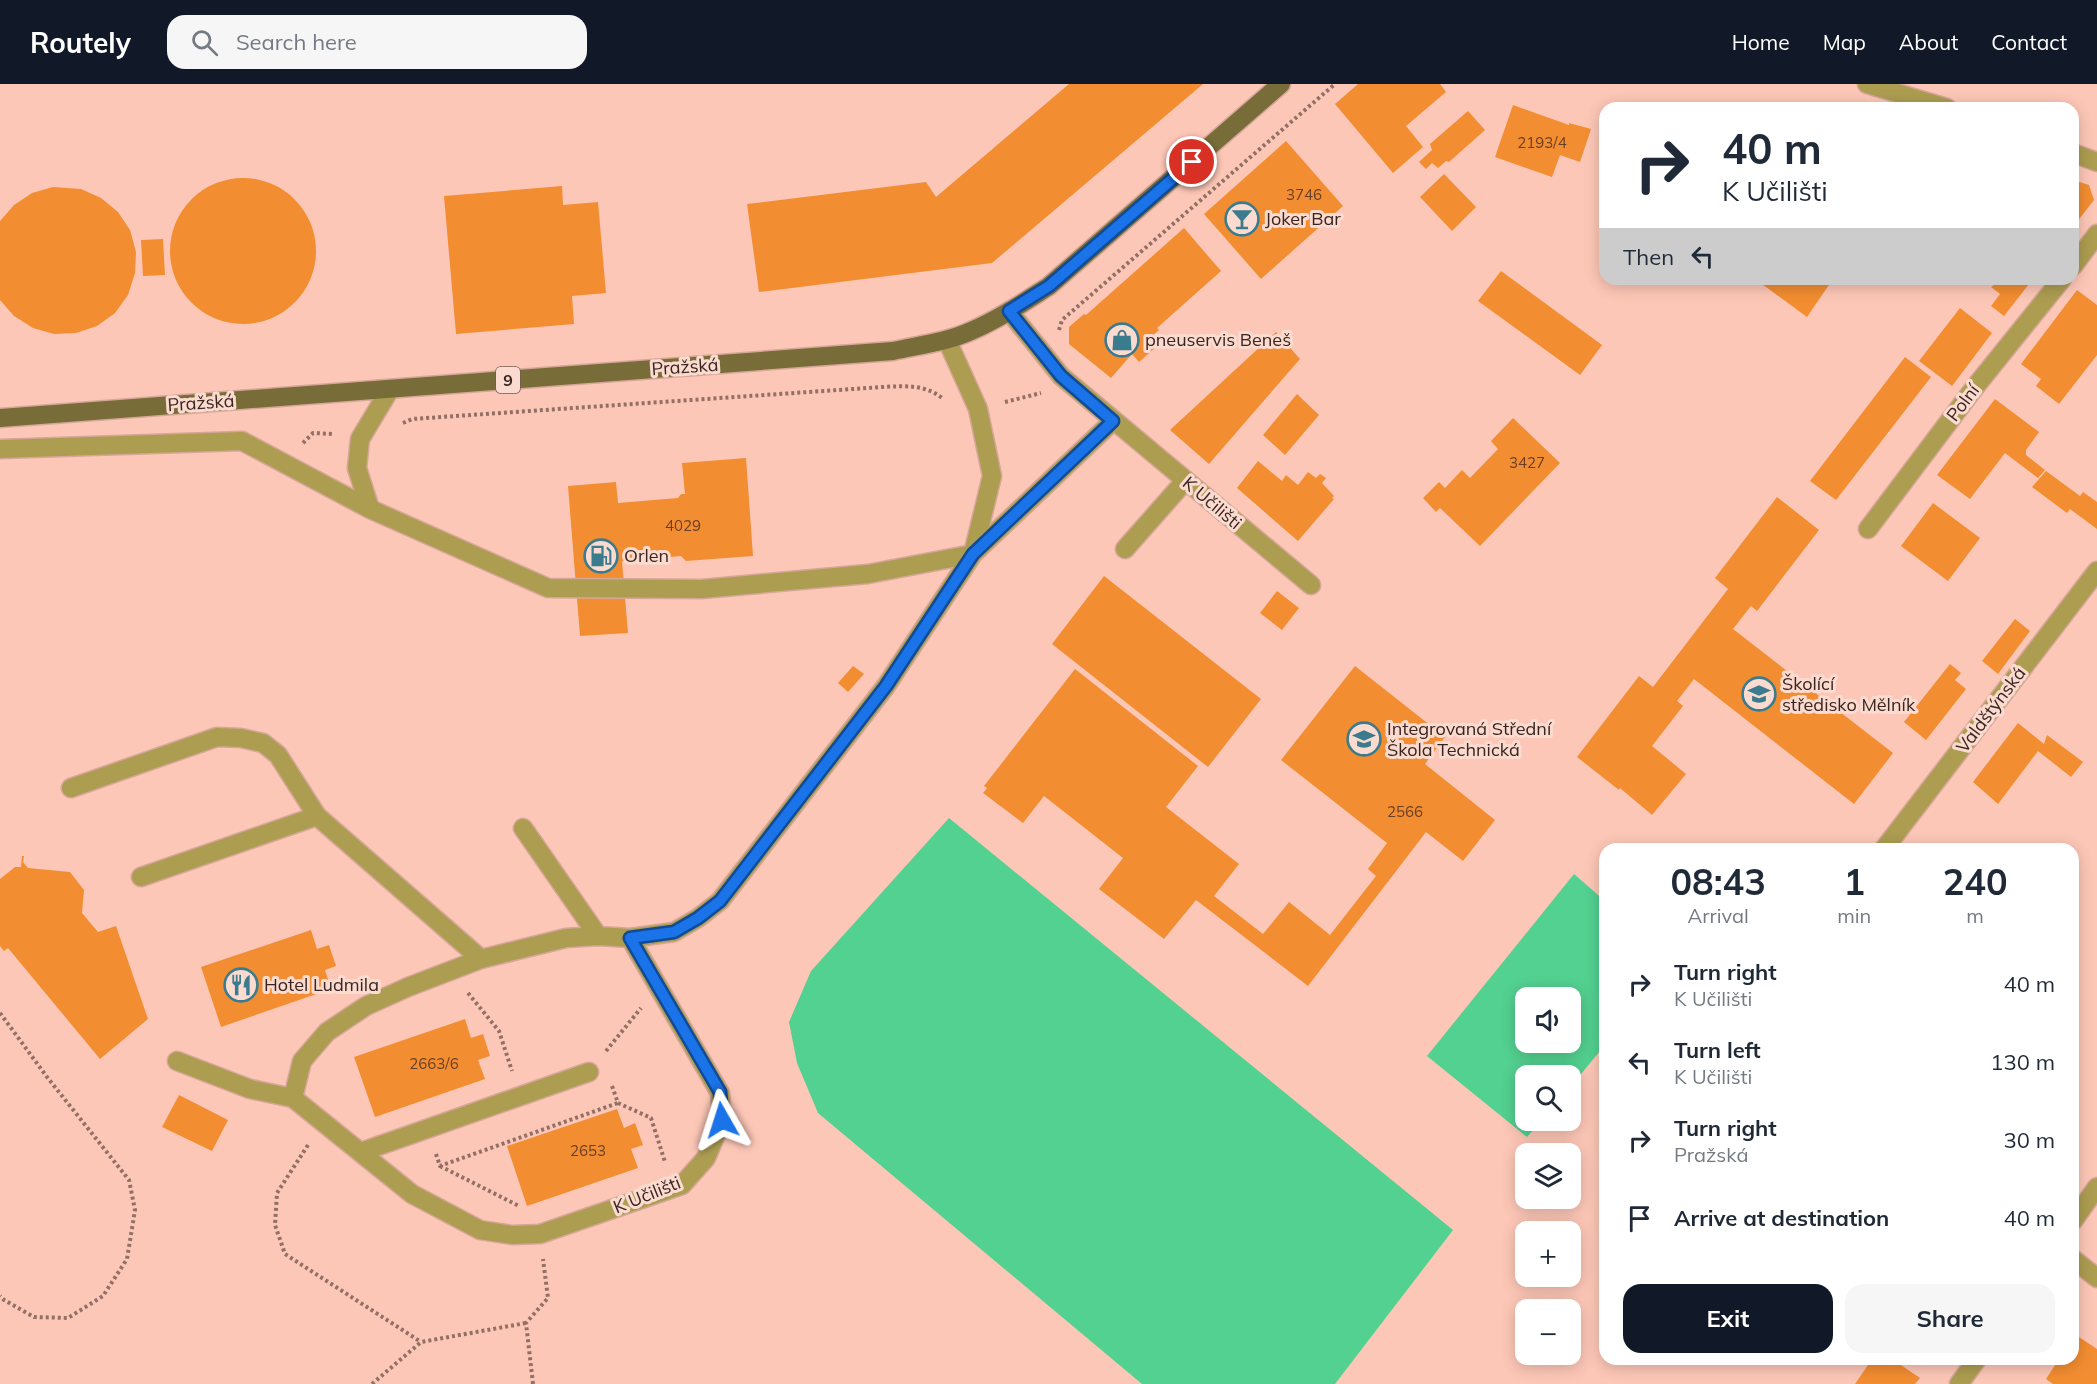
<!DOCTYPE html>
<meta charset="utf-8">
<style>
:root{--surface:#fff;--page:#f6f6f7;--text:#1f2937;--muted:#747a83;--accent:#111827}
body{margin:0;font-family:Mulish,sans-serif;background:var(--page);color:var(--text);height:100vh;display:flex;flex-direction:column;font-size:22px;white-space:nowrap}
*{box-sizing:border-box;margin:0}
p{font-size:20px;color:var(--muted)}
.icon{flex:none;width:33px;height:33px;fill:none;stroke:currentColor;stroke-width:2;stroke-linecap:round;stroke-linejoin:round}
.map{position:relative;flex:1;overflow:hidden}
.panel{position:absolute;left:1599px;top:759px;width:480px;height:522px;display:flex;flex-direction:column;background:var(--surface);border-radius:18px;box-shadow:0 3px 15px #0003}
.panel>*{flex:none}
.hud{position:absolute;left:1599px;top:18px;width:480px;height:183px;border-radius:18px;box-shadow:0 3px 15px #0003;background:#fff;color:var(--text);overflow:hidden}
.tools{position:absolute;left:1515px;top:903px;display:grid;gap:12px}
.tools a{display:grid;place-items:center;width:66px;height:66px;border-radius:12px;background:var(--surface);box-shadow:0 3px 15px #0003;font-size:30px}
.pin{position:absolute;display:grid;place-items:center;width:51px;height:51px;color:#fff;margin:-26px;border:3px solid #fff;border-radius:50%;box-shadow:0 2px 6px #0007}
.me{position:absolute;width:66px;margin:-33px;rotate:354deg;stroke-linejoin:round;filter:drop-shadow(0 0 4px #0008)}
.turn{display:flex;align-items:center;gap:21px;height:126px;padding:0 24px;font-size:27px}
.turn .icon{width:78px;height:78px;stroke-width:2.5}
.turn b{display:block;font-size:42px;line-height:51px}
.then{display:flex;align-items:center;height:57px;padding:0 24px;background:#0003;gap:12px;font-size:22px}
.eta{display:flex;justify-content:space-evenly;align-items:center;height:102px;text-align:center}
.eta b{font-size:36px;font-weight:700;line-height:42px}
.primary-button{display:flex;gap:12px;margin-top:auto;padding:12px 24px}
.primary-button a{flex:1;height:69px;border-radius:18px;background:var(--accent);color:#fff;font-size:24px;font-weight:700;line-height:69px;text-align:center}
.primary-button a+a{background:var(--page);color:var(--text)}
ul{padding:0;list-style:none}
li{display:flex;align-items:center;gap:18px;height:78px;padding:0 24px}
li div{flex:1}
li b{display:block;font-size:22px}
li em{font-style:normal}
header{display:flex;align-items:center;gap:36px;box-sizing:border-box;height:84px;padding:0 30px;background:var(--accent);color:#fff}
header strong{font-size:28px}
nav{display:flex;gap:33px;margin-inline-start:auto;font-size:21px}
.search{width:420px;height:54px;background:var(--page);display:flex;align-items:center;gap:15px;box-sizing:border-box;padding:0 21px;border-radius:18px;color:var(--muted);font-size:22px}
.map>svg:first-child{display:block}
</style>
<header>
<strong>Routely</strong>
<div class="search"><svg class="icon" aria-label="search" viewBox="0 0 24 24"><circle cx="10" cy="10" r="6"/><path d="M15 15l6 6"/></svg>Search here</div>
<nav><a>Home</a><a>Map</a><a>About</a><a>Contact</a></nav>
</header>
<div class="map">
<svg width="2097" height="1300" viewBox="0 0 2097 1300">
<rect width="100%" height="100%" fill="#fdc7b7"/>
<path fill="#53d190" fill-rule="evenodd" d="M 949,734 L 1453,1146 L 1335,1300 L 1142,1300 L 818,1029 L 797,979 L 789,938 L 811,887 Z
M 1574,790 L 1605,817 L 1605,961 L 1571,1002 L 1570,992 L 1526,992 L 1526,1036 L 1541,1037 L 1527,1053 L 1427,972 ZM 1526,914 L 1570,914 L 1570,958 L 1526,958 Z"/>
<path fill="#f38d31" d="M 1069,0 L 1203,0 L 992,179 L 759,208 L 747,120 L 926,98 L 936,113 Z
M 1358,0 L 1440,0 L 1446,8 L 1406,42 L 1423,63 L 1393,89 L 1335,20 Z
M 1513,21 L 1569,41 L 1569,39 L 1591,45 L 1580,78 L 1560,71 L 1552,93 L 1495,73 Z
M 1468,27 L 1485,46 L 1449,78 L 1446,77 L 1438,84 L 1432,79 L 1426,85 L 1419,78 L 1432,66 L 1430,60 Z
M 1286,57 L 1343,122 L 1261,195 L 1204,130 Z
M 1444,90 L 1476,123 L 1452,147 L 1420,113 Z
M170 167a73 73 0 1 1 146 0a73 73 0 1 1-146 0Z
M 2073,96 L 2089,101 L 2094,116 L 2073,143 Z
M 562,102 L 563,121 L 598,118 L 606,209 L 572,212 L 574,240 L 456,250 L 444,112 Z
M 53,103 L 81,105 L 101,114 L 118,128 L 130,146 L 136,168 L 135,189 L 128,211 L 115,229 L 97,242 L 76,249 L 54,250 L 33,244 L 14,232 L 0,216 L 0,137 L 14,121 L 32,109 Z
M 1184,144 L 1221,187 L 1157,244 L 1159,246 L 1150,254 L 1157,262 L 1139,278 L 1132,270 L 1111,294 L 1069,260 L 1069,243 L 1084,230 L 1086,231 Z
M 163,155 L 165,191 L 143,192 L 141,156 Z
M 1501,187 L 1602,261 L 1580,291 L 1478,217 Z
M 1755,195 L 1833,195 L 1807,233 Z
M 2002,195 L 2023,195 L 2029,200 L 2004,232 L 1991,222 L 2000,210 L 1991,203 Z
M 2077,206 L 2097,221 L 2097,271 L 2059,320 L 2036,302 L 2041,295 L 2021,280 Z
M 1960,224 L 1992,249 L 1952,302 L 1919,277 Z
M 1276,248 L 1300,275 L 1209,380 L 1170,346 Z
M 1905,273 L 1931,293 L 1836,416 L 1810,397 Z
M 1297,310 L 1319,331 L 1285,371 L 1263,351 Z
M 1995,315 L 2039,348 L 2026,366 L 2026,371 L 2045,386 L 2038,394 L 2005,369 L 1970,415 L 1937,391 Z
M 1513,334 L 1560,379 L 1480,462 L 1440,424 L 1436,428 L 1423,414 L 1439,398 L 1445,404 L 1462,386 L 1470,394 L 1498,365 L 1491,357 Z
M 746,374 L 753,472 L 686,477 L 681,472 L 622,477 L 628,549 L 580,552 L 568,402 L 616,398 L 618,419 L 678,414 L 681,410 L 685,410 L 682,379 Z
M 1258,377 L 1282,397 L 1286,391 L 1298,401 L 1308,388 L 1316,394 L 1320,390 L 1326,394 L 1322,399 L 1334,412 L 1332,414 L 1334,415 L 1298,457 L 1237,404 Z
M 2046,387 L 2080,412 L 2083,408 L 2097,418 L 2097,445 L 2070,425 L 2067,429 L 2032,403 Z
M 1777,413 L 1819,446 L 1757,527 L 1751,522 L 1733,545 L 1893,669 L 1854,720 L 1694,595 L 1677,617 L 1683,622 L 1652,662 L 1686,690 L 1652,731 L 1620,704 L 1619,706 L 1577,673 L 1639,592 L 1653,603 L 1728,505 L 1715,494 Z
M 1933,419 L 1980,454 L 1948,497 L 1901,462 Z
M 1104,492 L 1261,615 L 1208,683 L 1052,560 Z
M 1277,507 L 1299,524 L 1282,546 L 1260,529 Z
M 2015,535 L 2030,547 L 1998,590 L 1982,577 Z
M 1950,580 L 1961,589 L 1955,596 L 1966,605 L 1926,656 L 1904,638 Z
M 853,582 L 864,590 L 848,608 L 838,599 Z
M 1355,582 L 1445,653 L 1425,680 L 1495,736 L 1463,777 L 1426,748 L 1308,902 L 1196,816 L 1164,855 L 1099,805 L 1123,774 L 1044,712 L 1023,739 L 983,709 L 987,704 L 984,702 L 1075,585 L 1198,682 L 1166,723 L 1239,780 L 1214,812 L 1263,850 L 1289,818 L 1330,851 L 1376,792 L 1368,785 L 1387,759 L 1281,676 Z
M 2018,639 L 2044,660 L 2047,651 L 2083,678 L 2071,693 L 2038,667 L 1998,720 L 1973,698 Z
M 22,772 L 24,772 L 23,778 L 28,784 L 70,788 L 84,806 L 82,829 L 98,848 L 116,842 L 148,935 L 100,975 L 8,864 L 4,867 L 0,862 L 0,795 L 15,783 L 21,783 Z
M 311,846 L 317,865 L 329,861 L 336,882 L 325,886 L 331,905 L 221,943 L 201,883 Z
M 465,935 L 471,954 L 483,950 L 490,972 L 478,976 L 485,995 L 375,1033 L 354,973 Z
M 179,1011 L 228,1036 L 212,1067 L 162,1043 Z
M 617,1025 L 624,1044 L 635,1039 L 643,1061 L 631,1065 L 638,1084 L 527,1122 L 507,1062 Z
M 2076,1251 L 2097,1265 L 2097,1300 L 2053,1300 L 2046,1295 L 2059,1275 L 2073,1275 L 2073,1255 Z
M 1872,1275 L 1892,1275 L 1920,1294 L 1915,1300 L 1855,1300 Z"/>
<g fill="none" stroke-linecap="round" stroke-linejoin="round">
<defs>
<path id="minor" d="M 1867,0 L 1947,24
M 2073,69 L 2097,78
M 2073,182 L 2097,150
M 1009,227 L 1061,292 L 1311,501
M 947,256 L 978,325 L 992,392 L 973,470
M 0,365 L 242,357 L 370,425 L 548,504 L 702,505 L 868,490 L 973,470
M 370,425 L 357,384 L 360,355 L 390,305
M 1868,445 L 1975,303 L 2062,195
M 1125,465 L 1185,397
M 71,704 L 217,653 L 241,654 L 263,659 L 278,671 L 317,732 L 481,875
M 523,744 L 598,852
M 1884,765 L 2097,487
M 141,793 L 317,732
M 177,977 L 250,1005 L 293,1014 L 412,1110 L 480,1146 L 512,1151 L 540,1150 L 682,1101 L 706,1074 L 722,1036 L 720,1009 L 630,854
M 293,1014 L 302,977 L 327,948 L 366,922 L 408,903 L 481,875 L 566,854 L 598,852 L 630,854 L 674,848 L 698,834 L 720,817 L 886,602 L 973,470 L 1113,337
M 361,1068 L 589,988
M 2073,1137 L 2097,1103
M 2073,1175 L 2097,1194
M 1959,1300 L 1977,1275"/>
<path id="major" d="M 0,334 L 893,267 C 920,261 947,258 971,247 C 999,235 1024,218 1049,202 L 1281,0"/>
</defs>
<use href="#minor" stroke="#d6a799" stroke-width="21"/>
<use href="#major" stroke="#d6a799" stroke-width="21"/>
<path stroke="#937065" stroke-width="4" stroke-dasharray="3 3" stroke-linecap="butt" d="M 1059,246 L 1062,236 L 1335,0
M 1005,318 L 1041,309
M 403,339 L 412,335 L 882,303 C 904,302 925,300 942,314
M 303,359 L 313,349 L 333,350
M 468,909 L 499,947 L 512,987
M 0,929 L 47,993 L 129,1096 L 135,1126 L 127,1175 L 103,1212 L 68,1234 L 34,1233 L 4,1216 L 0,1212
M 606,967 L 641,924
M 612,1002 L 618,1019 L 651,1034 L 665,1078
M 308,1061 L 277,1109 L 275,1141 L 285,1170 L 421,1258
M 436,1070 L 440,1082 L 618,1019
M 440,1082 L 519,1122
M 372,1300 L 421,1258 L 526,1239
M 533,1300 L 526,1239 L 548,1214 L 543,1175"/>
<use href="#minor" stroke="#ad9d51" stroke-width="18"/>
<use href="#major" stroke="#786d38" stroke-width="18"/>
</g>
<g fill="none" stroke-linecap="round" stroke-linejoin="round">
<defs>
<path id="route" d="M 722,1036 L 720,1008 L 630,854 L 674,848 L 698,834 L 720,817 L 886,602 L 973,470 L 1113,337 L 1061,292 L 1009,227 L 1049,202 L 1192,78"/>
</defs>
<use href="#route" stroke="#114b97" stroke-width="15"/>
<use href="#route" stroke="#1a73e8" stroke-width="10"/>
</g>
<defs>
<symbol id="bar-ring" viewBox="-11 -11 22 22"><circle r="9.5" fill="#fbdad0" stroke="#3a7c8d" stroke-width="1.5"/><path d="M-6-5H6L.8 .8V4.5H3.5V6h-7V4.5H-.8V.8Z" fill="#3a7c8d"/></symbol>
<symbol id="shop-ring" viewBox="-11 -11 22 22"><circle r="9.5" fill="#fbdad0" stroke="#3a7c8d" stroke-width="1.5"/><path d="M-5-2.5h2.3a2.7 3.5 0 0 1 5.4 0H5L5.5 6h-11ZM-1.5-2.5h3a1.5 2.3 0 0 0-3 0Z" fill="#3a7c8d"/></symbol>
<symbol id="fuel-ring" viewBox="-11 -11 22 22"><circle r="9.5" fill="#fbdad0" stroke="#3a7c8d" stroke-width="1.5"/><path d="M-5.5-6h7V0h2V4h1.3V-2.5L3-4.5l.8-.8L6-3V5H2.5V1h-1V6h-7ZM-4.2-4.7v3.2H.2V-4.7Z" fill="#3a7c8d"/></symbol>
<symbol id="school-ring" viewBox="-11 -11 22 22"><circle r="9.5" fill="#fbdad0" stroke="#3a7c8d" stroke-width="1.5"/><path d="M0-5L7-2L0 1L-7-2ZM-4 1L0 2.5L4 1V4Q0 6-4 4Z" fill="#3a7c8d"/></symbol>
<symbol id="restaurant-ring" viewBox="-11 -11 22 22"><circle r="9.5" fill="#fbdad0" stroke="#3a7c8d" stroke-width="1.5"/><path d="M-5-6h1v4h1v-4h1v4h1v-4h1v5L-1.5 .5V6h-2V.5L-5-1ZM5-6V6H3V1.5H1.5Q1.5-4 5-6Z" fill="#3a7c8d"/></symbol>
</defs>
<g fill-rule="evenodd">
<use href="#bar-ring" x="1223" y="116" width="38" height="38"/>
<use href="#shop-ring" x="1103" y="237" width="38" height="38"/>
<use href="#fuel-ring" x="582" y="453" width="38" height="38"/>
<use href="#school-ring" x="1740" y="591" width="38" height="38"/>
<use href="#school-ring" x="1345" y="636" width="38" height="38"/>
<use href="#restaurant-ring" x="222" y="882" width="38" height="38"/>
</g>
<g text-anchor="middle" stroke-width="6" stroke-linejoin="round" paint-order="stroke">
<g font-size="15" fill="#683f24">
<text x="1542" y="64">2193/4</text>
<text x="1304" y="116">3746</text>
<text x="1527" y="384">3427</text>
<text x="683" y="447">4029</text>
<text x="1405" y="733">2566</text>
<text x="434" y="985">2663/6</text>
<text x="588" y="1072">2653</text>
</g>
<rect fill="#fbdad0" stroke="#735b54" stroke-width="1.5" x="496" y="283" width="24" height="26" rx="4.5"/>
<g font-size="16" font-weight="bold" fill="#39251f">
<text x="508" y="302">9</text>
</g>
<g font-size="18" fill="#39251f" stroke="#fbdad0" text-anchor="start">
<text x="1265" y="141">Joker Bar</text>
<text x="1145" y="262">pneuservis Beneš</text>
<text x="624" y="478">Orlen</text>
<text x="1782" y="606">Školící<tspan x="1782" dy="21">středisko Mělník</tspan></text>
<text x="1387" y="651">Integrovaná Střední<tspan x="1387" dy="21">Škola Technická</tspan></text>
<text x="264" y="907">Hotel Ludmila</text>
</g>
<g font-size="18" fill="#39251f" stroke="#fbdad0">
<text transform="translate(685 283) rotate(-4)" y="6">Pražská</text>
<text transform="translate(201 319) rotate(-4)" y="6">Pražská</text>
<text transform="translate(1963 319) rotate(-53)" y="6">Polní</text>
<text transform="translate(1212 419) rotate(40)" y="6">K Učilišti</text>
<text transform="translate(1991 626) rotate(-53)" y="6">Valdštýnská</text>
<text transform="translate(647 1111) rotate(-22)" y="6">K Učilišti</text>
</g>
</g>
</svg>
<div class="tools">
<a><svg class="icon" aria-label="sound" viewBox="0 0 24 24"><path d="M4 9h4l5-4v14l-5-4H4zM17 9q2 3 0 6"/></svg></a>
<a><svg class="icon" aria-label="search" viewBox="0 0 24 24"><circle cx="10" cy="10" r="6"/><path d="M15 15l6 6"/></svg></a>
<a><svg class="icon" aria-label="layers" viewBox="0 0 24 24"><path d="M12 4l9 5-9 5-9-5zM3 14l9 5 9-5"/></svg></a>
<a>+</a>
<a>−</a>
</div>
<div class="pin" style="left:1192px;top:78px;background:#d93025"><svg class="icon" aria-label="arrive" viewBox="0 0 24 24"><path d="M6 21V4h12l-3 4 3 4H6"/></svg></div>
<svg class="me" style="left:722px;top:1036px" viewBox="-20 -20 40 40"><path d="M0-17L14 15 0 8-14 15z" fill="#1a73e8" stroke="#fff" stroke-width="4"/></svg>
<div class="hud">
<div class="turn"><svg class="icon" aria-label="right" viewBox="0 0 24 24"><path d="M7 20v-9h11M14 6l5 5-5 5"/></svg><div><b>40 m</b>K Učilišti</div></div>
<div class="then">Then<svg class="icon" aria-label="left" viewBox="0 0 24 24"><path d="M17 20v-9H6M10 6l-5 5 5 5"/></svg></div>
</div>
<section class="panel">
<div class="eta">
<div><b>08:43</b><p>Arrival</p></div>
<div><b>1</b><p>min</p></div>
<div><b>240</b><p>m</p></div>
</div>
<ul>
<li><svg class="icon" aria-label="right" viewBox="0 0 24 24"><path d="M7 20v-9h11M14 6l5 5-5 5"/></svg><div><b>Turn right</b><p>K Učilišti</p></div><em>40 m</em></li>
<li><svg class="icon" aria-label="left" viewBox="0 0 24 24"><path d="M17 20v-9H6M10 6l-5 5 5 5"/></svg><div><b>Turn left</b><p>K Učilišti</p></div><em>130 m</em></li>
<li><svg class="icon" aria-label="right" viewBox="0 0 24 24"><path d="M7 20v-9h11M14 6l5 5-5 5"/></svg><div><b>Turn right</b><p>Pražská</p></div><em>30 m</em></li>
<li><svg class="icon" aria-label="arrive" viewBox="0 0 24 24"><path d="M6 21V4h12l-3 4 3 4H6"/></svg><div><b>Arrive at destination</b></div><em>40 m</em></li>
</ul>
<div class="primary-button"><a>Exit</a><a>Share</a></div>
</section>
</div>
